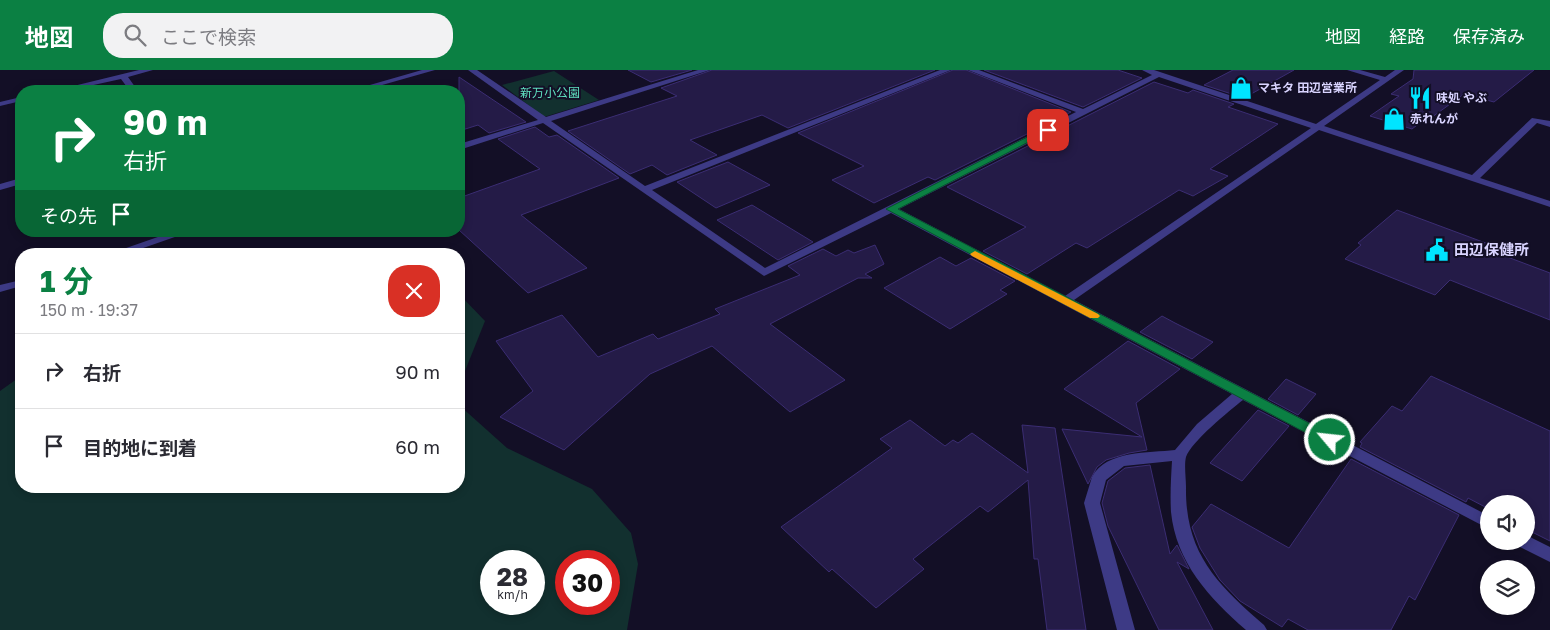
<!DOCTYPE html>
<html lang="ja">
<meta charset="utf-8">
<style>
:root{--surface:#fff;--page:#f2f2f3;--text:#2b2b33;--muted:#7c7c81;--line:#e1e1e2;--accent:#0b8043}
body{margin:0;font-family:"Golos Text","Noto Sans JP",sans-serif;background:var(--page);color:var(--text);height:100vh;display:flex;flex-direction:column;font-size:19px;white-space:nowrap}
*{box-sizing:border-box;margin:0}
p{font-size:16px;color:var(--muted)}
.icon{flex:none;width:28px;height:28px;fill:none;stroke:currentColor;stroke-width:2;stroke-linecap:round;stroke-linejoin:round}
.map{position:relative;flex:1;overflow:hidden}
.drawer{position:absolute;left:15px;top:178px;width:450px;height:245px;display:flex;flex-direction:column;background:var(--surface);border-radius:20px;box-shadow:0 2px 8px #0003}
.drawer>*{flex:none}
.hud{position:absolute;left:15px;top:15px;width:450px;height:152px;border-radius:20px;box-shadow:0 2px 8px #0003;background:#0b8043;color:#fff;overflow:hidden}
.fabs{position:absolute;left:1480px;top:425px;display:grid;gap:10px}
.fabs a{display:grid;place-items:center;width:55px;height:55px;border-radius:50%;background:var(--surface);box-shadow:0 2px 8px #0003;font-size:25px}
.speed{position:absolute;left:480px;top:480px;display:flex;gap:10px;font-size:25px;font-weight:700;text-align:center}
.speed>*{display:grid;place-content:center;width:65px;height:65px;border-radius:50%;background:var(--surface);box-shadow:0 2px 8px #0003;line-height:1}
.speed small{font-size:12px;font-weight:400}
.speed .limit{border:8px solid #d22;background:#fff;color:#111}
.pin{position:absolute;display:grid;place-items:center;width:42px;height:42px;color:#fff;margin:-21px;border-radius:10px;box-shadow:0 2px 8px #0006}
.me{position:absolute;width:55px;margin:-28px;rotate:298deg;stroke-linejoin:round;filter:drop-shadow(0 0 4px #0008)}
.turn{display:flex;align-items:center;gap:18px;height:105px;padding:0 25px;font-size:22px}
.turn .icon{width:65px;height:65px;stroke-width:2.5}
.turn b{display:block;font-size:35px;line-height:42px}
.then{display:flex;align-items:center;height:48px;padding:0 25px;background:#0003;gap:10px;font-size:19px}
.round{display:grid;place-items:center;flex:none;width:52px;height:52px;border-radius:20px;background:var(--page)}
.headline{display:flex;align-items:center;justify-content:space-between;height:85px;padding:0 25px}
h1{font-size:30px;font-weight:700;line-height:38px;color:var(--accent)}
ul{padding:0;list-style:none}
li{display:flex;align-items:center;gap:15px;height:75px;padding:0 25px;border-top:1px solid var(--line)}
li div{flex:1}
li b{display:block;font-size:19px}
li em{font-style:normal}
header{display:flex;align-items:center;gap:30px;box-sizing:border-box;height:70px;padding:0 25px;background:var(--accent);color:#fff}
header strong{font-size:24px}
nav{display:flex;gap:28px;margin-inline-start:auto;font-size:18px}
.search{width:350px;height:45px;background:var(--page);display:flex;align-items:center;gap:12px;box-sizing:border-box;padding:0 18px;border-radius:20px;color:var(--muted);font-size:19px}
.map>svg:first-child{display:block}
</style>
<header>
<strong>地図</strong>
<div class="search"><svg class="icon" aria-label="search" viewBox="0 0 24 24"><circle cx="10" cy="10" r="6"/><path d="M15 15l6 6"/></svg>ここで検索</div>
<nav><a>地図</a><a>経路</a><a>保存済み</a></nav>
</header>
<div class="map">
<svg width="1550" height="560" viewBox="0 0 1550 560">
<rect width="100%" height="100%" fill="#130f26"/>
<path fill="#12302f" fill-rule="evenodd" d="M 554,1 L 599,30 L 544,47 L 502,15 Z
M 459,224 L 485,251 L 459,316 Z
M 21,306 L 21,416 L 459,416 L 459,335 L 507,378 L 592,419 L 631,463 L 638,494 L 627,560 L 0,560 L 0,321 ZM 534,491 L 534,534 L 491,534 L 491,491 ZM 609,491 L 609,534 L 566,534 L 566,491 Z"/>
<path fill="#241b47" stroke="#3b2d73" d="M 628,0 L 692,0 L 651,12 Z
M 712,0 L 935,0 L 788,58 L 762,45 L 690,70 L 717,85 L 667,105 L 652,95 L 630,104 L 568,61 L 677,26 L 661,18 Z
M 953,0 L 966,0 L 1071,42 L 935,110 L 928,107 L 874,133 L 832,110 L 864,96 L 798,63 Z
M 984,0 L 1118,0 L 1142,8 L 1083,37 Z
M 1233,0 L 1294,0 L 1244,28 L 1204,15 Z
M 1414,0 L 1534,0 L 1494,32 L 1464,24 L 1428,50 L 1425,49 L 1412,59 L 1370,46 L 1399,26 L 1391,24 L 1413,9 Z
M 459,7 L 526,52 L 489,63 L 478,55 L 459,61 Z
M 1154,12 L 1188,23 L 1193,20 L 1234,34 L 1228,37 L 1278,54 L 1210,99 L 1228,106 L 1193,126 L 1179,120 L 1087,178 L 1076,173 L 1027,204 L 983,181 L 1026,157 L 947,117 Z
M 535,57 L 549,67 L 557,65 L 619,108 L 521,145 L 587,198 L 528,223 L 459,160 L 459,128 L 540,99 L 498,69 Z
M 728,92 L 770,115 L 716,138 L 677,112 Z
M 752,135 L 813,172 L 778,190 L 717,150 Z
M 1397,140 L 1499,178 L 1494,182 L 1550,203 L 1550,250 L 1450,210 L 1435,225 L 1345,189 L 1361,175 L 1358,173 Z
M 875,175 L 884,194 L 865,204 L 872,208 L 858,208 L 770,254 L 845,310 L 790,342 L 712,276 L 650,304 L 564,380 L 500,347 L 533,321 L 496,271 L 562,245 L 598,287 L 653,264 L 658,269 L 720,244 L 715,239 L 800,205 L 788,196 L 823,179 L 836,186 L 848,180 L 854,183 Z
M 940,187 L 956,196 L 971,188 L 1015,211 L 1000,220 L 1007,224 L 950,259 L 884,218 Z
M 1162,246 L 1175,253 L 1213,272 L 1192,289 L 1140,262 Z
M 1128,271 L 1180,299 L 1136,333 L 1147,380 L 1129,383 L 1106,390 L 1097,397 L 1088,414 L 1062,359 L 1142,367 L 1064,319 Z
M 1431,306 L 1550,361 L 1550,471 L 1526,459 L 1526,434 L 1489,434 L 1489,439 L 1468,428 L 1466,432 L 1360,377 L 1362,373 L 1360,372 L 1392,336 L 1402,341 Z
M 1286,309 L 1316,324 L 1298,345 L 1268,329 Z
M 1258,340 L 1289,356 L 1242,411 L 1210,393 Z
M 910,350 L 945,376 L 953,370 L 958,373 L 972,363 L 1028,403 L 1022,355 L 1055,358 L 1086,560 L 1047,560 L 1038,489 L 1034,489 L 1028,410 L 988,442 L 980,436 L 913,489 L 924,499 L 876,538 L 832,499 L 829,502 L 781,457 L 892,378 L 880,369 Z
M 1351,389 L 1459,445 L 1415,530 L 1409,526 L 1391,560 L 1308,560 L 1288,549 L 1282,557 L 1240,531 L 1220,510 L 1200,478 L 1192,457 L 1211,434 L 1289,478 Z
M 1150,395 L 1170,484 L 1177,475 L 1189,499 L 1177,492 L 1213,560 L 1159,560 L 1108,456 L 1102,433 L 1108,411 L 1125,398 Z"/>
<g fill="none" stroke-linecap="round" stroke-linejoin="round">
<path fill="#3d3a85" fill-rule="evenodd" d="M 139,0 L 153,0 L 128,7 L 138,21 L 130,21 L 121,9 L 66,21 L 53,21 Z
M 422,0 L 435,0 L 361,21 L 349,21 Z
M 468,0 L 477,0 L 546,47 L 698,0 L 710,0 L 551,51 L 645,116 L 940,0 L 951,0 L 652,120 L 765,198 L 1076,42 L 968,0 L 979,0 L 1083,39 L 1152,5 L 1142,0 L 1154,0 L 1316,54 L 1380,10 L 1347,0 L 1360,0 L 1385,7 L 1395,0 L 1404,0 L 1324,56 L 1472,105 L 1532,48 L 1550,51 L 1550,57 L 1537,53 L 1480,108 L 1550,131 L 1550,137 L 1319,60 L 1074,230 L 1489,446 L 1489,459 L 1243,330 C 1230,340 1191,372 1186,387 C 1184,395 1186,408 1186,417 C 1185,483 1217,514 1264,555 L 1267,560 L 1246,560 C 1209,528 1176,492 1171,442 C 1170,425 1171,408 1172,391 L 1124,396 L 1106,410 L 1100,433 L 1135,560 L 1117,560 L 1084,433 L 1092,407 C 1106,380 1149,383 1175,380 L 1197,354 L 1232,324 L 891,143 L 764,206 L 543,53 L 459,80 L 459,74 L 538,50 ZM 1159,7 L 1311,58 L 1065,226 L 899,139 Z
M 21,27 L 21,31 L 0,36 L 0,32 Z
M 21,108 L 21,114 L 0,120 L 0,114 Z
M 175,161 L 192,161 L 126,184 L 109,184 Z
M 21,210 L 21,216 L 0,222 L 0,215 Z
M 1526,465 L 1550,477 L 1550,492 L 1518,476 L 1516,471 L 1526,471 Z"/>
</g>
<path fill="#0b8043" stroke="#07532c" d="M 1045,58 L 1052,60 L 898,139 L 1334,366 L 1336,370 L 1334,373 L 1325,373 L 886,139 Z"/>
<path fill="#f59e0b" d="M 975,181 L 1098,244 L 1100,246 L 1098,248 L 1090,248 L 972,186 L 970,184 Z"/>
<defs>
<symbol id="shop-bare" viewBox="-9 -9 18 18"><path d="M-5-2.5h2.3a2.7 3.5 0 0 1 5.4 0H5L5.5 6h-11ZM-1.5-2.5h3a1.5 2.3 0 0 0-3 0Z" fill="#00e5ff" stroke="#130f26" stroke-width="2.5" paint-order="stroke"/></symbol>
<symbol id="restaurant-bare" viewBox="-9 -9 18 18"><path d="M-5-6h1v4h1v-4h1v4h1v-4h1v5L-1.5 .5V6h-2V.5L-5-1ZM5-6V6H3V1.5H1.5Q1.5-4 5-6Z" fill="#00e5ff" stroke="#130f26" stroke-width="2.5" paint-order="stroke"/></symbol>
<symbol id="civic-bare" viewBox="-9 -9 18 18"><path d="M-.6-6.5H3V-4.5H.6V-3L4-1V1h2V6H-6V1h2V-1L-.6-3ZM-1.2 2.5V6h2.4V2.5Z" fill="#00e5ff" stroke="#130f26" stroke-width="2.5" paint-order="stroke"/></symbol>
</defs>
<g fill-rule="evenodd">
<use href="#shop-bare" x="1225" y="2" width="32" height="32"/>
<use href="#restaurant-bare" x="1404" y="12" width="32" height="32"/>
<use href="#shop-bare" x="1378" y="33" width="32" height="32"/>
<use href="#civic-bare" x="1421" y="164" width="32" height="32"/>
</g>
<g text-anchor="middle" stroke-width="4" stroke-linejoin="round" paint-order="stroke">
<g font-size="12" font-weight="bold" fill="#d9d4ff" stroke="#130f26" text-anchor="start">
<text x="1258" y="22">マキタ 田辺営業所</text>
<text x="1436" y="32">味処 やぶ</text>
<text x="1410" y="53">赤れんが</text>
</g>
<g font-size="12" fill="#5fe0c0" stroke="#130f26">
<text x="550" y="27">新万小公園</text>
</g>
<g font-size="15" font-weight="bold" fill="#d9d4ff" stroke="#130f26" text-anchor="start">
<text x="1454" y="185">田辺保健所</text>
</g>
</g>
</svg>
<div class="fabs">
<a><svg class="icon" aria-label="sound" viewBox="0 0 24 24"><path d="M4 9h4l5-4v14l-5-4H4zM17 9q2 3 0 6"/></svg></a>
<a><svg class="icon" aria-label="layers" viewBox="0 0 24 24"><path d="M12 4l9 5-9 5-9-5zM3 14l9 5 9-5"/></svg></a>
</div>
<div class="speed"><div>28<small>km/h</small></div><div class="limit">30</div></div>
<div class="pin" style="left:1048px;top:60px;background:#d93025"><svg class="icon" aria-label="arrive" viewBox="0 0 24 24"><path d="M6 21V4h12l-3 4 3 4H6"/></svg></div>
<svg class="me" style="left:1330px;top:370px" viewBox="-20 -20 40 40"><circle r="17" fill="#0b8043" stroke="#fff" stroke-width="3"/><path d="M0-11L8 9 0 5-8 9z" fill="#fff"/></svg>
<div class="hud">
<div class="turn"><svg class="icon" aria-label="right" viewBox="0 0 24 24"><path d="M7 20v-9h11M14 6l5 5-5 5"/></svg><div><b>90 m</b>右折</div></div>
<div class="then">その先<svg class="icon" aria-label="arrive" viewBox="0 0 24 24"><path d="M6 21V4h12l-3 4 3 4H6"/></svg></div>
</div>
<section class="drawer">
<div class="headline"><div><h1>1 分</h1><p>150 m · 19:37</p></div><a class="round" style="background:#d93025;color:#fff"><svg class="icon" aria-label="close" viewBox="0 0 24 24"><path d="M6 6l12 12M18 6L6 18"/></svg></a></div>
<ul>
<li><svg class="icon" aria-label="right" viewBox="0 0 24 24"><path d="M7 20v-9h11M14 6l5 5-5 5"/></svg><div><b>右折</b></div><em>90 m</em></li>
<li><svg class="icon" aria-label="arrive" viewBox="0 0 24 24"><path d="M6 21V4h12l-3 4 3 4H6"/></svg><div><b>目的地に到着</b></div><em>60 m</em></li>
</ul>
</section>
</div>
